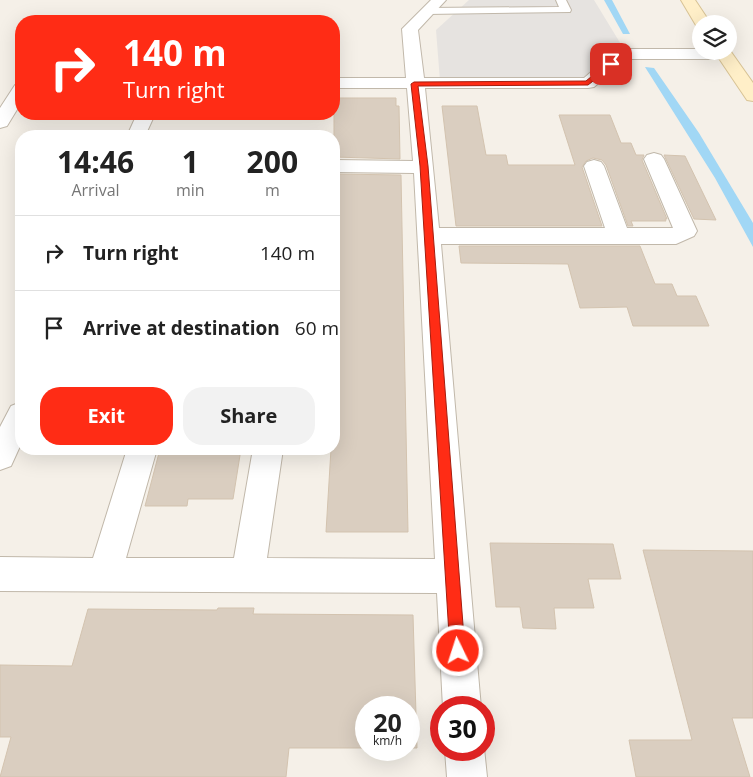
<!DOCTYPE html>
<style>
:root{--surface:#fff;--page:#f2f2f2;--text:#222;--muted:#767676;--line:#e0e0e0;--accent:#ff2c15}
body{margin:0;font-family:"Open Sans",sans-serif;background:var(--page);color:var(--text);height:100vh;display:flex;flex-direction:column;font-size:19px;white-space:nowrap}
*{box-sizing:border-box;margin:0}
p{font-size:16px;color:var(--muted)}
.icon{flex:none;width:28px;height:28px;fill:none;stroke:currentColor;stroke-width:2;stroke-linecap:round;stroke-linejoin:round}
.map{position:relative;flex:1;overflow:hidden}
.drawer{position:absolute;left:15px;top:130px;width:325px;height:325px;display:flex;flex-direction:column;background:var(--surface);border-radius:20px;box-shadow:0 5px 20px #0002}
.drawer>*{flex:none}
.guide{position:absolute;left:15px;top:15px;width:325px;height:105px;border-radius:20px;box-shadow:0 5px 20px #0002;background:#ff2c15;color:#fff;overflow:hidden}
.controls{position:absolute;left:692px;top:15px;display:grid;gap:10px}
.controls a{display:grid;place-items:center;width:45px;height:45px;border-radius:50%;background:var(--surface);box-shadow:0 5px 20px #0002;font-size:25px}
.speed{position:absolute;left:355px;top:696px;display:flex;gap:10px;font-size:25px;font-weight:700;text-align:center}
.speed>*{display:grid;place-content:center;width:65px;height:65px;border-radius:50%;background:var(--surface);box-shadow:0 5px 20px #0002;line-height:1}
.speed small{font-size:12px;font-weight:400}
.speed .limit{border:8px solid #d22;background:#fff;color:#111}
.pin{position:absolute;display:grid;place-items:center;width:42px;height:42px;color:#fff;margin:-21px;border-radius:10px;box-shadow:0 2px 8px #0006}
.me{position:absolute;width:55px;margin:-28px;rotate:356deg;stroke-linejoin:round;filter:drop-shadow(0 0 4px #0008)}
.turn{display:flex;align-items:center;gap:18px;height:105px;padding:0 25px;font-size:22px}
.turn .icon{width:65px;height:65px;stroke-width:2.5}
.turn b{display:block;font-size:35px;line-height:42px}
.eta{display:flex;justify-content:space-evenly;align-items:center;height:85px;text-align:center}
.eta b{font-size:30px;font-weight:700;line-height:35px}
.primary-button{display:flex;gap:10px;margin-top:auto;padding:10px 25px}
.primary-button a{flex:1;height:58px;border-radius:20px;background:var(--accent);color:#fff;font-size:20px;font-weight:700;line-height:58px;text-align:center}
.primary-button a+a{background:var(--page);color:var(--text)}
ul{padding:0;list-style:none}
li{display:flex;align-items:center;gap:15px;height:75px;padding:0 25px;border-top:1px solid var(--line)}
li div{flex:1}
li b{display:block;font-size:19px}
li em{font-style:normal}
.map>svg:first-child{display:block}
</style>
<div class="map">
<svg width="753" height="777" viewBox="0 0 753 777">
<rect width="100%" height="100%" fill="#f5f0e8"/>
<path fill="#e6e3e0" d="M 469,0 L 594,0 L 622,46 L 603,48 L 608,59 L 582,78 L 440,81 L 436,30 Z"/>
<path fill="#a1d7f5" d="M 604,0 L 612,0 L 630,34 L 623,34 Z
M 645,67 L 654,68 L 699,133 L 753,223 L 753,247 L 715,178 Z"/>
<path fill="#dacec0" stroke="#d3c3af" d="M 334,98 L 396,98 L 396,106 L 399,106 L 400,159 L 334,157 Z
M 442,106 L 477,106 L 486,155 L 506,155 L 508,165 L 575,165 L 559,115 L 610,115 L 621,143 L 631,143 L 636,155 L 644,155 L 642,160 L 667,219 L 665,219 L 666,221 L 631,221 L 633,226 L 628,226 L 606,165 L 602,160 L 593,158 L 586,161 L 582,167 L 602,226 L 456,226 Z
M 664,155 L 685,156 L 716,220 L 694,219 Z
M 337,174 L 401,175 L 408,532 L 326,532 L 331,449 L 334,449 L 334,294 L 336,248 L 334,248 L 334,209 Z
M 459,246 L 640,246 L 655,284 L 672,284 L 677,296 L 696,296 L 709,326 L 633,326 L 627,307 L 580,308 L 568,264 L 461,263 Z
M 160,449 L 241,449 L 233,499 L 188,499 L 187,506 L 145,506 Z
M 490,543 L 613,544 L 621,579 L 588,579 L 594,608 L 554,608 L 556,629 L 523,628 L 520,607 L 496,607 Z
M 643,550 L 753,551 L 753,718 L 732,718 L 750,777 L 636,777 L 629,740 L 692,740 Z
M 218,608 L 254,608 L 253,614 L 413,615 L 417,748 L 409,748 L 409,708 L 366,708 L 366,748 L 289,748 L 286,777 L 0,777 L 11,737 L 0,737 L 0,665 L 72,666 L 88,609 L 217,610 Z"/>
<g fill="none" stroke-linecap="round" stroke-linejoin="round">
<defs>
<path id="service" d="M 556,0 L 566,0 L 571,10 L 570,12 L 427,14 L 422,11 L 427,8 L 559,7 Z"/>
<path id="minor" d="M 431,0 L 446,0 L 418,30 L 424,78 L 584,78 L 617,50 L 623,49 L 701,49 L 701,51 L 729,50 L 731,54 L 729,58 L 723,59 L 627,59 L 594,87 L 588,88 L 425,88 L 439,228 L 605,228 L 584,166 L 587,162 L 594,160 L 601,162 L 604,166 L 627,228 L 673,228 L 644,159 L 647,155 L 654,153 L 661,155 L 664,159 L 697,231 L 694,236 L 676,244 L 441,244 L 481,708 L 443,708 L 437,593 L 0,591 L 0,557 L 93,558 L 127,449 L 157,449 L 126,558 L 234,558 L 253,449 L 283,449 L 267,558 L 435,559 L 414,173 L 334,172 L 334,160 L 413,161 L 407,88 L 334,88 L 334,78 L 406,78 L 402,29 Z
M 21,84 L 21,103 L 7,126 L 0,128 L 0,108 L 15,85 Z
M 137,114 L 155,114 L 145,136 L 127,136 Z
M 21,402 L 21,444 L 11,466 L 0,470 L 0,427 L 11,406 Z
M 484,748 L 487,777 L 447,777 L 445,750 L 484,750 Z"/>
<path id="secondary" d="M 681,0 L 695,0 L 711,24 L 701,24 L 701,28 L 697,27 Z
M 729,49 L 753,83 L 753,101 L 747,100 L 714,51 L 729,51 Z"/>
</defs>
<use href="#service" stroke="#c1b8aa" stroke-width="2"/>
<use href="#minor" stroke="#c1b8aa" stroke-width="2"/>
<use href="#secondary" stroke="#d8c395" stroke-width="2"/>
<use href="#service" fill="#fff" fill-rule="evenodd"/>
<use href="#minor" fill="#fff" fill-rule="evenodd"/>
<use href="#secondary" fill="#ffefc8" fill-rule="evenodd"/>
</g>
<path fill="#ff2c15" stroke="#a61d0e" d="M 609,62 L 615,64 L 588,85 L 418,86 L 428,166 L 465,651 L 463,657 L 458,659 L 452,657 L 450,651 L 420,166 L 411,84 L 414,82 L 586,81 Z"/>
</svg>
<div class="controls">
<a><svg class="icon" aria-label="layers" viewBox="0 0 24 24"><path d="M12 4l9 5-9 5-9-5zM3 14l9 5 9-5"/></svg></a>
</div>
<div class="speed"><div>20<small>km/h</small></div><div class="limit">30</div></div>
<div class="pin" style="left:611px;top:64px;background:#d93025"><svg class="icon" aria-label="arrive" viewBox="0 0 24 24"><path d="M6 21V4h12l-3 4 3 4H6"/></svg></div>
<svg class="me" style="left:458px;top:651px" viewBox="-20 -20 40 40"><circle r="17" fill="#ff2c15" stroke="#fff" stroke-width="3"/><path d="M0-11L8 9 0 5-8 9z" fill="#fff"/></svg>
<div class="guide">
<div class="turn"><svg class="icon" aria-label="right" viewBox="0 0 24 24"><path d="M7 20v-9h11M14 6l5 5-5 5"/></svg><div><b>140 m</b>Turn right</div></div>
</div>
<section class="drawer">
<div class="eta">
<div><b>14:46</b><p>Arrival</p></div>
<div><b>1</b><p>min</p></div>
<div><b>200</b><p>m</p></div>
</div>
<ul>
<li><svg class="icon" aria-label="right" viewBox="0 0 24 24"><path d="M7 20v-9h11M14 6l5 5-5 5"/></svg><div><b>Turn right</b></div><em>140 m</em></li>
<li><svg class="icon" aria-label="arrive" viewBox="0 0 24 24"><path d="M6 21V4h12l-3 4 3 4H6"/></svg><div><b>Arrive at destination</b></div><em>60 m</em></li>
</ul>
<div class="primary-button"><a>Exit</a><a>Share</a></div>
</section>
</div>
